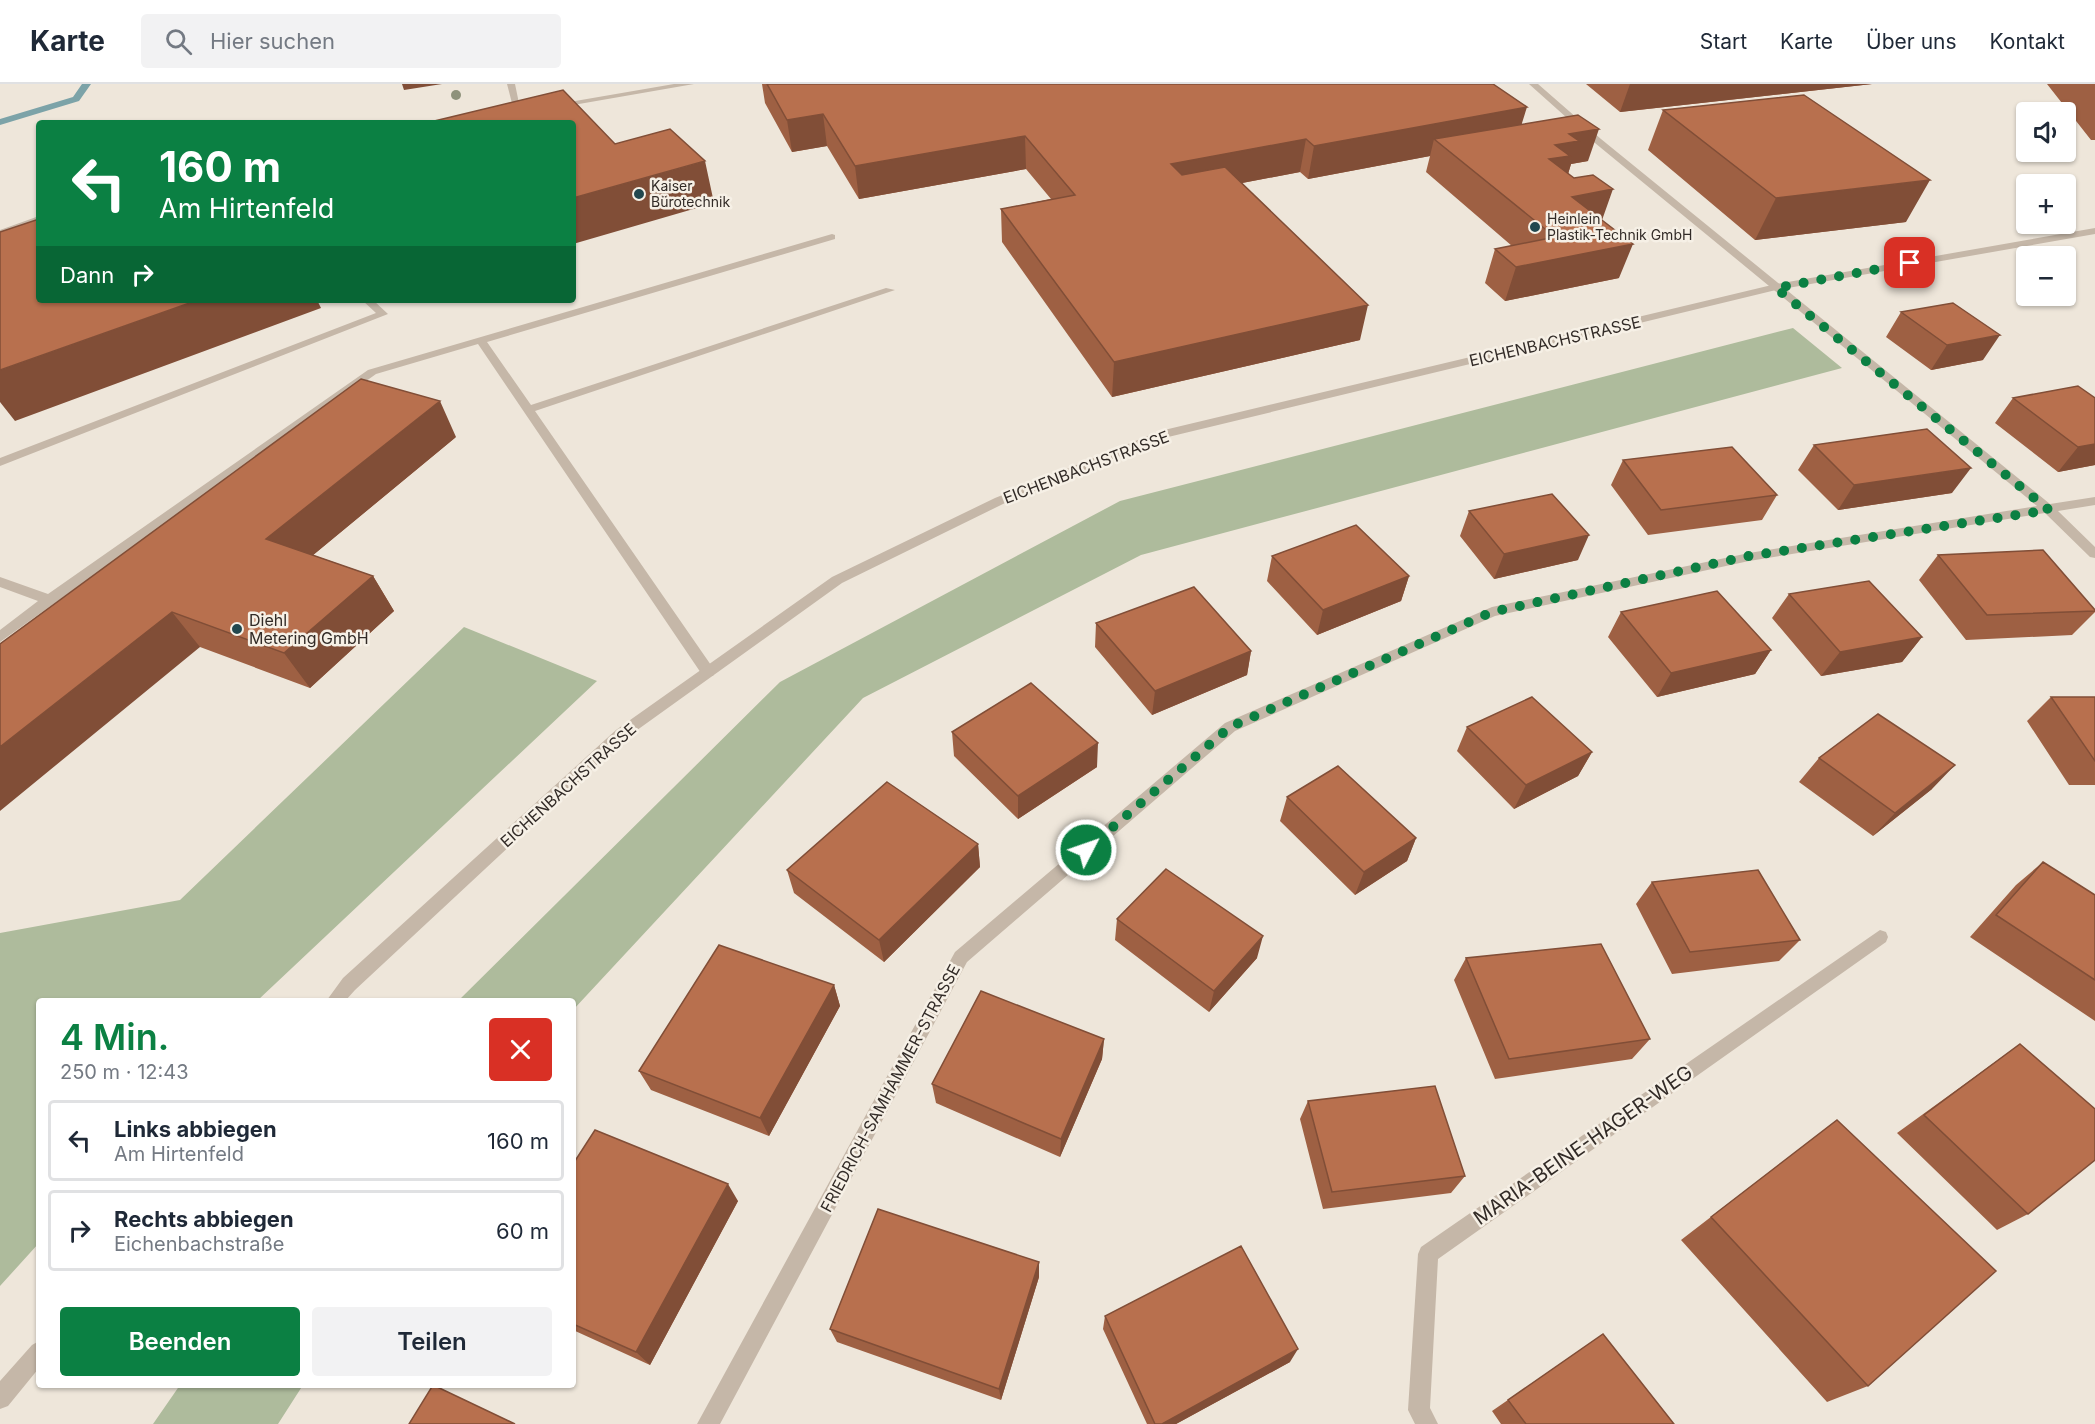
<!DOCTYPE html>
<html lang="de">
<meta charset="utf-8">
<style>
:root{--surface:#fff;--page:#f2f2f3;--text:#1f2937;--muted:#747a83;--line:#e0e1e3;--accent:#0b8043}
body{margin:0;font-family:Inter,sans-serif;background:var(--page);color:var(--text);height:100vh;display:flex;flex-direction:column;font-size:22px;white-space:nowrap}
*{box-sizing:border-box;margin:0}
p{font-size:20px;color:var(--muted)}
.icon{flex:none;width:33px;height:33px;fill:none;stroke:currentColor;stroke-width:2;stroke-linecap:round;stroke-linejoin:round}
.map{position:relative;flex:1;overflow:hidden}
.panel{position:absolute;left:36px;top:914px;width:540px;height:390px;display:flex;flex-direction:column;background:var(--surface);border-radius:6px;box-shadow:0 2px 4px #0004}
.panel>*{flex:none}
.hud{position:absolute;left:36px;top:36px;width:540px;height:183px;border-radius:6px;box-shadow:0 2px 4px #0004;background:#0b8043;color:#fff;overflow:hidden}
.buttons{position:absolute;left:2016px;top:18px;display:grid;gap:12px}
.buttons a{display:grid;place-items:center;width:60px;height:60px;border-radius:6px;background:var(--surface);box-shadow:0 2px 4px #0004;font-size:30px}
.pin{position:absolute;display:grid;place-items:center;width:51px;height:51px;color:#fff;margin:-26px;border-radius:12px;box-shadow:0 3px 9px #0006}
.me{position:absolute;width:66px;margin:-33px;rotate:49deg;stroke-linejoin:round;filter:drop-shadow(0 0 4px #0008)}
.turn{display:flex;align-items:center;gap:21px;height:126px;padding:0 24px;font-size:27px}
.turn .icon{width:78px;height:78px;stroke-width:2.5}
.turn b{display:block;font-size:42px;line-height:51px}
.then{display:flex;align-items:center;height:57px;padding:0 24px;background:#0003;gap:12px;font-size:22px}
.round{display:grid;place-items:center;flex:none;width:63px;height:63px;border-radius:6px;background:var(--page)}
.overview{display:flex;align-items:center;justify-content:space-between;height:102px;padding:0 24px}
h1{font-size:36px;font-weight:600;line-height:45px;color:var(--accent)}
.primary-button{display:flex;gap:12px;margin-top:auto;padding:12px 24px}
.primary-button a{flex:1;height:69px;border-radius:6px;background:var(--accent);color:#fff;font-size:24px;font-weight:600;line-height:69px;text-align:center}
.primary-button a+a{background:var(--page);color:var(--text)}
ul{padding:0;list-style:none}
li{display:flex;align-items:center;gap:18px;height:81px;margin:0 12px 9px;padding:0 12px;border:3px solid var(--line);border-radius:6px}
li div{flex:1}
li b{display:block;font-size:22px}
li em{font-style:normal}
header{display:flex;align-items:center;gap:36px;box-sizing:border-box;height:84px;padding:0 30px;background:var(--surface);border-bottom:2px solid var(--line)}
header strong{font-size:28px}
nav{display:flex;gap:33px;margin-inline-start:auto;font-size:21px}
.search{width:420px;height:54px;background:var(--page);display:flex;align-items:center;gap:15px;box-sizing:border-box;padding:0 21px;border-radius:6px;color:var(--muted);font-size:22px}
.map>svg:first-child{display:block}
</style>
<header>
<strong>Karte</strong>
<div class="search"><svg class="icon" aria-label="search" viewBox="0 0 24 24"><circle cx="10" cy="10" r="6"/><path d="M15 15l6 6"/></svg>Hier suchen</div>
<nav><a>Start</a><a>Karte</a><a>Über uns</a><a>Kontakt</a></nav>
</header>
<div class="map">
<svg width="2095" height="1340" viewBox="0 0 2095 1340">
<rect width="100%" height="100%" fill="#eee6da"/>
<path fill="#aebb9c" d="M 1793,244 L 1842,284 L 1141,471 L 863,614 L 573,926 L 573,916 L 459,916 L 780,598 L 1120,417 Z
M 464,543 L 597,597 L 258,916 L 39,916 L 39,1159 L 0,1202 L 0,849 L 180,816 Z
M 180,1301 L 180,1300 L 303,1301 L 278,1340 L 153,1340 Z"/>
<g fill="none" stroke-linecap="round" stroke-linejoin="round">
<path fill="#7ca3a8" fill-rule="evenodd" d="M 82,0 L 91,0 L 79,17 L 0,41 L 0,35 L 73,13 Z"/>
<path fill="#c5b7a8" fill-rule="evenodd" d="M 507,0 L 515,0 L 521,29 L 514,27 Z
M 832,150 L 835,151 L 835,155 L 487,258 L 531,321 L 886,204 L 895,206 L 535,327 L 713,584 L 715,588 L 713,592 L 703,592 L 478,260 L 376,290 L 0,558 L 0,546 L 38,517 L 0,503 L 0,493 L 48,510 L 368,286 Z
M 362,216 L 373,216 L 388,230 L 0,382 L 0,374 L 376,229 Z"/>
<path fill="#c5b7a8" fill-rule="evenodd" d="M 674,0 L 694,0 L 556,24 L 552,21 Z
M 1529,0 L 1538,0 L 1601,55 L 2050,420 L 2095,413 L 2095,421 L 2058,427 L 2095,463 L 2095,474 L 2090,473 L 2045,429 L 1749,477 L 1495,532 L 1235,647 L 967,878 L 720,1340 L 697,1340 L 955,868 L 1225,639 L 1492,523 L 1749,469 L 2037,422 L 1595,59 Z
M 39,132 L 39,138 L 0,152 L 0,146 Z
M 1880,846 L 1886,848 L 1888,853 L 1886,858 L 1438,1175 L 1430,1324 L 1438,1340 L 1415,1340 L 1408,1326 L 1418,1170 L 1421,1163 Z"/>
<path fill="#c5b7a8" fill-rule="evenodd" d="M 2095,144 L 2095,150 L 1776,206 L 1164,354 L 1003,420 L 842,499 L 626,654 L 355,906 L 346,916 L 327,916 L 343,894 L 616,646 L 832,493 L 995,414 L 1160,347 L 1776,200 Z
M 39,1257 L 39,1284 L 8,1322 L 0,1325 L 0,1297 L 32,1261 Z"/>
</g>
<circle fill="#8e927b" cx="456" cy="11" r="5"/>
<path fill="#9e6043" d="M 762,0 L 1493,0 L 1522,40 L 1588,77 L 1571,80 L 1568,90 L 1602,136 L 1619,194 L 1505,217 L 1485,199 L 1495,165 L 1512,162 L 1426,88 L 1430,72 L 1308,95 L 1300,88 L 1242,99 L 1360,256 L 1112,313 L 1002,158 L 1001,125 L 1051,115 L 1026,85 L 859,115 L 827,62 L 792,68 L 765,19 Z
M 1586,0 L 1872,0 L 1620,28 Z
M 2047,0 L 2095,0 L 2095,56 L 2091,56 Z
M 1663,26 L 1906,138 L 1755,156 L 1648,66 Z
M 1901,228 L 1983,276 L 1931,286 L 1886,253 Z
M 2013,314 L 2095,314 L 2095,381 L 2058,388 L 1995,339 Z
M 456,353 L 313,471 L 373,492 L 394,527 L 310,604 L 200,563 L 0,560 Z
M 1814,361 L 1952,409 L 1838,426 L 1798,386 Z
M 1623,376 L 1777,411 L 1762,436 L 1648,451 L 1611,401 Z
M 1469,427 L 1578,476 L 1494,495 L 1460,452 Z
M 1938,471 L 2095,526 L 2095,528 L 2072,551 L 1966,556 L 1919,496 Z
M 1272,472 L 1409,492 L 1401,517 L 1317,551 L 1267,497 Z
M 1789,510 L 1922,553 L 1902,578 L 1821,592 L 1772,534 Z
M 1621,528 L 1771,566 L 1755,590 L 1657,613 L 1608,553 Z
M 1096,539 L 1251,567 L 1247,591 L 1152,631 L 1095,563 Z
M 2051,613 L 2095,613 L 2095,701 L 2069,701 L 2027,637 Z
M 1467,643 L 1592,668 L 1578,692 L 1514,725 L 1457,667 Z
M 952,648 L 1097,683 L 1018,735 L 954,672 Z
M 1819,674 L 1932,705 L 1873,752 L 1799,698 Z
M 1287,713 L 1416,754 L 1407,777 L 1355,811 L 1280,737 Z
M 978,760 L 980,783 L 884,878 L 794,809 L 787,786 Z
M 2043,778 L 2095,811 L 2095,937 L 1970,853 L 2016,801 Z
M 1652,798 L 1800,856 L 1779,877 L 1672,890 L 1636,820 Z
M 1117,835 L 1257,874 L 1209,928 L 1115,856 Z
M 1466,874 L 1650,955 L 1632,975 L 1495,995 L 1454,896 Z
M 834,901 L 840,922 L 769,1052 L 651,1006 L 639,987 Z
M 1104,955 L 1102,975 L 1060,1073 L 936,1019 L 932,1000 Z
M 2020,960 L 2028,1130 L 1997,1146 L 1897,1049 Z
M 1308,1017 L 1465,1092 L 1451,1109 L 1323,1125 L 1300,1035 Z
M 1837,1036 L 1868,1302 L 1827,1318 L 1681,1156 Z
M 573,1080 L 738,1117 L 650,1281 L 573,1246 Z
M 1039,1193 L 1001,1316 L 837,1258 L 830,1245 Z
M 1105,1232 L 1290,1278 L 1176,1340 L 1147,1340 L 1103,1245 Z
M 1603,1250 L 1674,1340 L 1501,1340 L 1492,1327 Z"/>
<path fill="#814e37" d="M 402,0 L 442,0 L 404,6 Z
M 1630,0 L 1872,0 L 1620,28 Z
M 1527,23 L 1517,55 L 1434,55 L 1430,72 L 1308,95 L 1314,62 Z
M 823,30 L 827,62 L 792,68 L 787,36 Z
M 1599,45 L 1588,77 L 1571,80 L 1568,90 L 1538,109 L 1555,61 L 1569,50 Z
M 1025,52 L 1026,85 L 859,115 L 855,82 Z
M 1306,55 L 1300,88 L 1169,113 L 1171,80 Z
M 705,77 L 714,119 L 573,160 L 573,114 Z
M 1930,96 L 1906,138 L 1755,156 L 1776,114 Z
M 1613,105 L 1601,139 L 1572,113 Z
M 1633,160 L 1619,194 L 1505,217 L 1516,183 Z
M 198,216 L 317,216 L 321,224 L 15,337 L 0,318 L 0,286 Z
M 1368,221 L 1360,256 L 1112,313 L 1114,278 Z
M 2000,251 L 1983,276 L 1931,286 L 1947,261 Z
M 440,317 L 456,353 L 289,491 L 266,455 Z
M 2095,360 L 2095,381 L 2058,388 L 2078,363 Z
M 1971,384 L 1952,409 L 1838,426 L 1854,401 Z
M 1589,451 L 1578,476 L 1494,495 L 1504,470 Z
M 373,492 L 394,527 L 310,604 L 284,569 Z
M 1409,492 L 1401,517 L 1317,551 L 1323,526 Z
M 172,528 L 200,563 L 0,727 L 0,663 Z
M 1922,553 L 1902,578 L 1821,592 L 1840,568 Z
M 1771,566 L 1755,590 L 1657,613 L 1671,589 Z
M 1251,567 L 1247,591 L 1152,631 L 1155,607 Z
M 1098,659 L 1097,683 L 1018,735 L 1018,712 Z
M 1592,668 L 1578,692 L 1514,725 L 1526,701 Z
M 1955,681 L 1932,705 L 1873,752 L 1895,729 Z
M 1416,754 L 1407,777 L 1355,811 L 1364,788 Z
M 978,760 L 980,783 L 884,878 L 879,856 Z
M 1263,852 L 1257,874 L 1209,928 L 1214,907 Z
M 834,901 L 840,922 L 769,1052 L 760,1034 Z
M 1104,955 L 1102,975 L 1060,1073 L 1061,1055 Z
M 728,1100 L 738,1117 L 650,1281 L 636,1268 Z
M 1039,1178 L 1039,1193 L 1001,1316 L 999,1305 Z
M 1298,1265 L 1290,1278 L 1176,1340 L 1162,1340 Z"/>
<path fill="#b8704e" stroke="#814e37" stroke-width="1.5" d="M 767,0 L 1493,0 L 1527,23 L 1314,62 L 1306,55 L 1171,80 L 1182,91 L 1225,83 L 1368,221 L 1114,278 L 1001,125 L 1075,111 L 1025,52 L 855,82 L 823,30 L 787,36 Z
M 563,6 L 615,60 L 670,45 L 705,77 L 573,114 L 573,39 L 426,39 Z
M 1804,11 L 1930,96 L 1776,114 L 1663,26 Z
M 1578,31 L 1599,45 L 1569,50 L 1579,57 L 1555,61 L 1570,72 L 1549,75 L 1574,94 L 1593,91 L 1613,105 L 1572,113 L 1633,160 L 1516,183 L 1495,165 L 1555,153 L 1434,55 Z
M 39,135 L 39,216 L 198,216 L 0,286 L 0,148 Z
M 1953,219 L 2000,251 L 1947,261 L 1901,228 Z
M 361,295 L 440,317 L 266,455 L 373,492 L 284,569 L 172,528 L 0,663 L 0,560 Z
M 2078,302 L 2095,314 L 2095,360 L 2078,363 L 2013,314 Z
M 1927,345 L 1971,384 L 1854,401 L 1814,361 Z
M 1732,363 L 1777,411 L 1661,426 L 1623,376 Z
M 1552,410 L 1589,451 L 1504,470 L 1469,427 Z
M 1356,441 L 1409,492 L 1323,526 L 1272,472 Z
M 2043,466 L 2095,526 L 2095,527 L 1987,531 L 1938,471 Z
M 1869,497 L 1922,553 L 1840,568 L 1789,510 Z
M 1194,503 L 1251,567 L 1155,607 L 1096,539 Z
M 1717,507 L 1771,566 L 1671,589 L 1621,528 Z
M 1031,599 L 1098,659 L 1018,712 L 952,648 Z
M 1532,613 L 1592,668 L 1526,701 L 1467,643 Z
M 2051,613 L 2095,613 L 2095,677 Z
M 1878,630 L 1955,681 L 1895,729 L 1819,674 Z
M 1338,682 L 1416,754 L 1364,788 L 1287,713 Z
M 887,698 L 978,760 L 879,856 L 787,786 Z
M 2043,778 L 2095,811 L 2095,896 L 1996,831 Z
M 1166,785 L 1263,852 L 1214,907 L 1117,835 Z
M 1758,786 L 1800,856 L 1690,868 L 1652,798 Z
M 1601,860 L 1650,955 L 1509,975 L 1466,874 Z
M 719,861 L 834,901 L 760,1034 L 639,987 Z
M 981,907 L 1104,955 L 1061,1055 L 932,1000 Z
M 2020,960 L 2095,1025 L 2095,1076 L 2028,1130 L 1924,1031 Z
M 1435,1002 L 1465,1092 L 1332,1108 L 1308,1017 Z
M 1837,1036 L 1996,1187 L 1868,1302 L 1711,1133 Z
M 595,1046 L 728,1100 L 636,1268 L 573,1240 L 573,1080 Z
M 878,1125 L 1039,1178 L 999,1305 L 830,1245 Z
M 1241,1162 L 1298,1265 L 1162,1340 L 1155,1340 L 1105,1232 Z
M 1603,1250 L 1674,1340 L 1526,1340 L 1508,1316 Z
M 433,1301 L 515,1340 L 409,1340 Z"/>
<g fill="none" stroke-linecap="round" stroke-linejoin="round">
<path stroke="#0b8043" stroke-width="10" stroke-dasharray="0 18" d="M 1086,766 L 1230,643 L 1492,528 L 1749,472 L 2049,426 L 1776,204 L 1910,179"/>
</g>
<g fill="#22484f" stroke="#f6f0e6" stroke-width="2">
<circle cx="639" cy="110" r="6"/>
<circle cx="1535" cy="143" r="6"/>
<circle cx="237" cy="545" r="6"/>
</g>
<g text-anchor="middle" stroke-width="5" stroke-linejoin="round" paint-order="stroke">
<g font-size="14" fill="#322b27" stroke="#f6f0e6" text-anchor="start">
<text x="651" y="107">Kaiser<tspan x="651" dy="16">Bürotechnik</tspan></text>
<text x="1547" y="140">Heinlein<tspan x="1547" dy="16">Plastik-Technik GmbH</tspan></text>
</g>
<g font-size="16" fill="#322b27" stroke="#f6f0e6">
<text transform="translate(1555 257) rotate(-13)" y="6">EICHENBACHSTRASSE</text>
<text transform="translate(1086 383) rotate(-21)" y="6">EICHENBACHSTRASSE</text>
<text transform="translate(568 701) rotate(-42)" y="6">EICHENBACHSTRASSE</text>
<text transform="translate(890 1004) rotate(-62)" y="6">FRIEDRICH-SAMHAMMER-STRASSE</text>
</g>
<g font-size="16" fill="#322b27" stroke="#f6f0e6" text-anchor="start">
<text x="249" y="542">Diehl<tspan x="249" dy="18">Metering GmbH</tspan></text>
</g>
<g font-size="20" fill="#322b27" stroke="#f6f0e6">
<text transform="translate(1583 1061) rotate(-35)" y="7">MARIA-BEINE-HAGER-WEG</text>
</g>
</g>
</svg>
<div class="buttons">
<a><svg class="icon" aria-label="sound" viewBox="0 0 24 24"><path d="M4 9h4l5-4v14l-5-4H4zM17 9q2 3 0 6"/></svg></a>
<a>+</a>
<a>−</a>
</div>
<div class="pin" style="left:1910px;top:179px;background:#d93025"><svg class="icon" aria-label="arrive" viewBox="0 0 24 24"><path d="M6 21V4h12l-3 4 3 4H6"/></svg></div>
<svg class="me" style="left:1086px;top:766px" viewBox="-20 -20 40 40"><circle r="17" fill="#0b8043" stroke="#fff" stroke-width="3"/><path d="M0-11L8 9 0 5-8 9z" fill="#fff"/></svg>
<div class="hud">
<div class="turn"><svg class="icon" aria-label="left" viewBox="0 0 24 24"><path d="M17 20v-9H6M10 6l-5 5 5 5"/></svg><div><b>160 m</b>Am Hirtenfeld</div></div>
<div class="then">Dann<svg class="icon" aria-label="right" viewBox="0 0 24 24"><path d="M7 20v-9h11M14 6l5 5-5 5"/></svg></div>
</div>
<section class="panel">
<div class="overview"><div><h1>4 Min.</h1><p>250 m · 12:43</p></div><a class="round" style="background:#d93025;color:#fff"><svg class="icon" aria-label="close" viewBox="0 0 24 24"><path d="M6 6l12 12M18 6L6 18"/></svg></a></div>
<ul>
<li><svg class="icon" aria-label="left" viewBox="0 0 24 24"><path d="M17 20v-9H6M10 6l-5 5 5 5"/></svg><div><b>Links abbiegen</b><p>Am Hirtenfeld</p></div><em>160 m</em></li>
<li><svg class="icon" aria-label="right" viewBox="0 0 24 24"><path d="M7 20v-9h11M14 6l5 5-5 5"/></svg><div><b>Rechts abbiegen</b><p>Eichenbachstraße</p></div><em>60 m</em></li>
</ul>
<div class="primary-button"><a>Beenden</a><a>Teilen</a></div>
</section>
</div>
